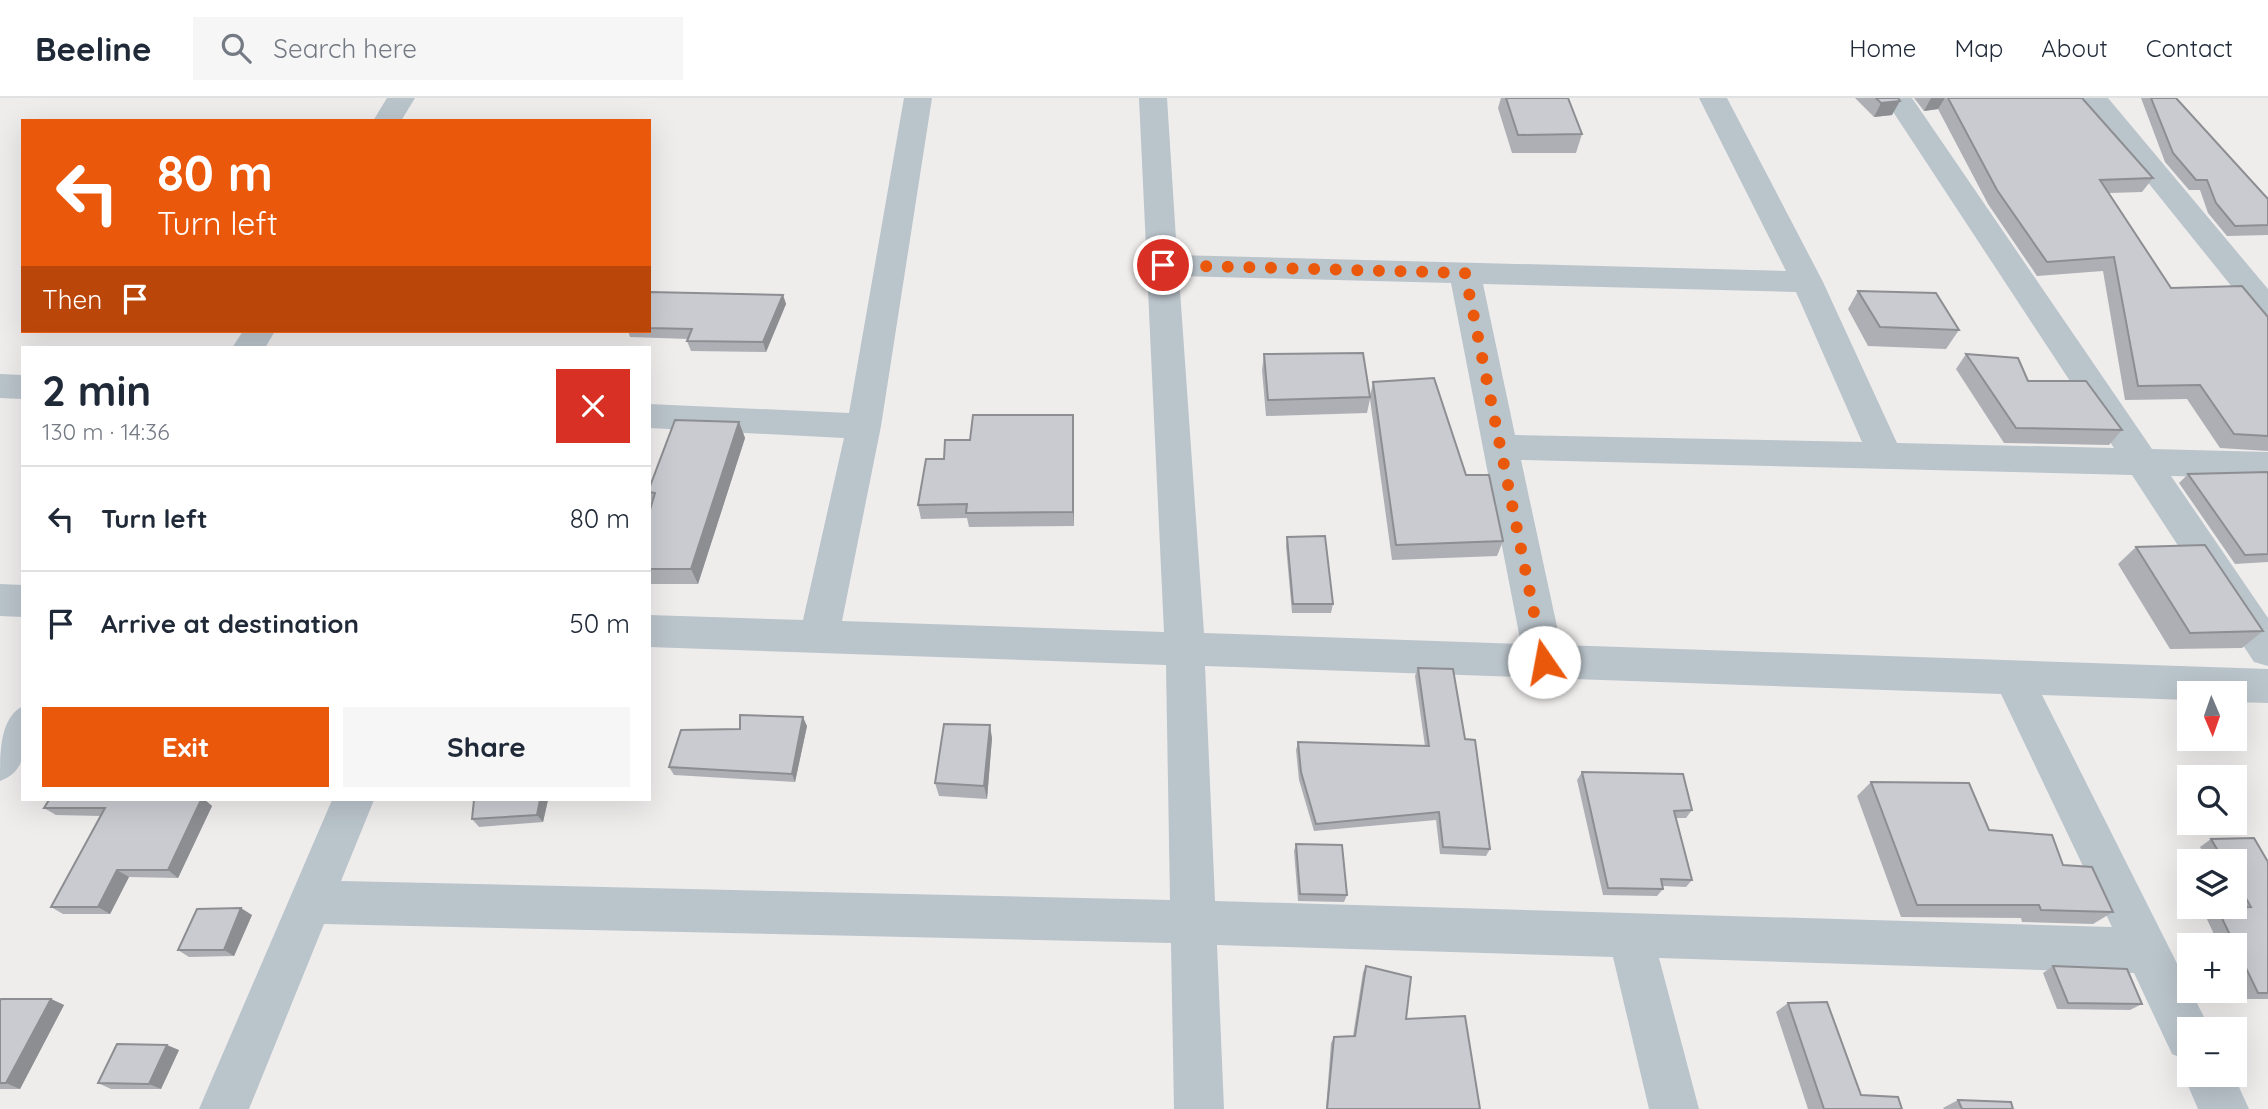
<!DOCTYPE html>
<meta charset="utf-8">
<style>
:root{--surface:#fff;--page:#f6f6f7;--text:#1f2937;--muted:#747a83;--line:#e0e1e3;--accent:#ea580c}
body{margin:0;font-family:Quicksand,sans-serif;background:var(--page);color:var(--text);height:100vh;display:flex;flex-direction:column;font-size:26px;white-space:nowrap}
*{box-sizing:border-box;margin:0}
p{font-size:23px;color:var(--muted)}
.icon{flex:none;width:38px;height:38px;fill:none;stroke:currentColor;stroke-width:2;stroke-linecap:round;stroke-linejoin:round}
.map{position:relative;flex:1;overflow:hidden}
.drawer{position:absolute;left:21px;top:248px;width:630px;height:455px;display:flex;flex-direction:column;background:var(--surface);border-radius:0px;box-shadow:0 7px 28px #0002}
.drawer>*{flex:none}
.hud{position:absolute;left:21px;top:21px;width:630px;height:214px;border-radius:0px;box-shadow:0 7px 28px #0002;background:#ea580c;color:#fff;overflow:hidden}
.needle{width:46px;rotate:178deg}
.fabs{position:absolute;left:2177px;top:583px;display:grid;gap:14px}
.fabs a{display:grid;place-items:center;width:70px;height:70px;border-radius:0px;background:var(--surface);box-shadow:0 7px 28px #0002;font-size:35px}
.pin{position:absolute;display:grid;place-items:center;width:60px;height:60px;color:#fff;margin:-30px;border:4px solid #fff;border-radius:50%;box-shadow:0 2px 7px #0007}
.me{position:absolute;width:77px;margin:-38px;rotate:348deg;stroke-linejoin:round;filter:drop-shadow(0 0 5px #0008)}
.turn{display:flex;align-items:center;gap:24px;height:147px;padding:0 21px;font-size:32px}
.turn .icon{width:91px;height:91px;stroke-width:2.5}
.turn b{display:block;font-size:49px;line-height:60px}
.then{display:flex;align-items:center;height:66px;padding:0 21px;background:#0003;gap:14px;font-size:26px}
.round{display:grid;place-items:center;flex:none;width:74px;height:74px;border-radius:0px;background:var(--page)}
.summary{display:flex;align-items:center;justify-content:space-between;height:119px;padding:0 21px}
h1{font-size:42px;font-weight:700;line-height:52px}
.cta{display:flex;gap:14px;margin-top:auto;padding:14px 21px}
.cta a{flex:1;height:80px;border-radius:0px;background:var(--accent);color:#fff;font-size:28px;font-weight:700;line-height:80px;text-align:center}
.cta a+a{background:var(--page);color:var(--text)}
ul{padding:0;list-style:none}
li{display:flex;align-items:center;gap:21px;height:105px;padding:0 21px;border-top:2px solid var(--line)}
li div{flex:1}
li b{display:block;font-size:26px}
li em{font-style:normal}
header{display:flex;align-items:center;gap:42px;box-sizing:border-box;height:98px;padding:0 35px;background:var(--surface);border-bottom:2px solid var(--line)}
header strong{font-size:33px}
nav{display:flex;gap:38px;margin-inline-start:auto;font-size:24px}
.search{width:490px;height:63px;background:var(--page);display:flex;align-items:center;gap:18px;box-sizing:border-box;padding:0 24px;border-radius:0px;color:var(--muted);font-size:26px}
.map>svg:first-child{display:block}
</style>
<header>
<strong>Beeline</strong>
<div class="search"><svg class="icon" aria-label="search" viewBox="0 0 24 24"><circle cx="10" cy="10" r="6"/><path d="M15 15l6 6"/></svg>Search here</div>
<nav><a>Home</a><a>Map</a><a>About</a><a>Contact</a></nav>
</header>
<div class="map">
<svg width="2268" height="1011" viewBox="0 0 2268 1011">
<rect width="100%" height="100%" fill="#efecec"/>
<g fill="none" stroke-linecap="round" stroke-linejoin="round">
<path fill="#bac4cb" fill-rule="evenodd" d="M 387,0 L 415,0 L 401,23 L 373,23 Z
M 904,0 L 932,0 L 881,328 L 842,523 L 1164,534 L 1139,0 L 1167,0 L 1177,157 L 1786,173 L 1699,0 L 1727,0 L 1823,184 L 1897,345 L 2114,350 L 1884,0 L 1912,0 L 2152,351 L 2268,354 L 2268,380 L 2171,378 L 2268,520 L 2268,568 L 2254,564 L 2132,377 L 1521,362 L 1561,547 L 2268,571 L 2268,605 L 2235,604 L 2235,595 L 2189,595 L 2189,602 L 2042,597 L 2210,931 L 2189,931 L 2189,976 L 2233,976 L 2249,1011 L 2198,1011 L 2183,976 L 2188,963 L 2172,956 L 2134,875 L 1659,860 L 1699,1011 L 1649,1011 L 1613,859 L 1217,847 L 1224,1011 L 1174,1011 L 1171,845 L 324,826 L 249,1011 L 199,1011 L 332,702 L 374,702 L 341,783 L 1170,802 L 1166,567 L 649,549 L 649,517 L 803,522 L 844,340 L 649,330 L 649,306 L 849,315 ZM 1179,178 L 1451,185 L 1521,546 L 1204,535 ZM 1483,186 L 1796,194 L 1862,344 L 1515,337 ZM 1205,568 L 2001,596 L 2112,829 L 1215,803 Z
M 2080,0 L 2108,0 L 2268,191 L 2268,223 L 2257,220 Z
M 243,233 L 275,233 L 265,250 L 232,250 Z
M 0,276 L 23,277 L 23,301 L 0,300 Z
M 0,486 L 23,487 L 23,519 L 0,518 Z
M 23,608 C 23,638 33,671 0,683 C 0,653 0,620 23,608 Z"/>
</g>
<path fill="#adafb4" d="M 1501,0 L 1568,0 L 1582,36 L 1576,55 L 1512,55 L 1498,10 Z
M 1855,0 L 1898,0 L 1892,17 L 1874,19 Z
M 1914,0 L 2032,0 L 2153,80 L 2142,94 L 2109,95 L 2171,190 L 2268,219 L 2268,353 L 2220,350 L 2187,301 L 2125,302 L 2103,173 L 2037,178 L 1988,106 L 1938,11 L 1924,13 Z
M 2141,0 L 2176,0 L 2268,101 L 2268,137 L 2227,138 L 2208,115 L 2200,92 L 2189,92 L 2165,64 Z
M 1858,193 L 1959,232 L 1946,251 L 1868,248 L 1848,211 Z
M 649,194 L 783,197 L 786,206 L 766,254 L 691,253 L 687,243 L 689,241 L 630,239 L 628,233 L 649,233 Z
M 1264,256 L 1370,298 L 1373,284 L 1466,377 L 1503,443 L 1497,458 L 1392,462 L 1370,301 L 1367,315 L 1266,318 L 1262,272 Z
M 1966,256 L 2028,283 L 2122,332 L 2109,347 L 2004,345 L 1956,271 Z
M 1073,317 L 1074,428 L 969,429 L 967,420 L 921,421 L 918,407 L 944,361 L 970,342 Z
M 739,324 L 745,340 L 698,486 L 649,486 L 649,415 L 652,404 L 649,397 L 649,391 Z
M 2268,374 L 2268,464 L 2235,466 L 2179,385 L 2188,376 Z
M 1287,439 L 1333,506 L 1331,515 L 1292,515 L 1286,448 Z
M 2136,449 L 2263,533 L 2242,550 L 2170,551 L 2118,466 Z
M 1418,570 L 1465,641 L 1490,751 L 1486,758 L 1440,756 L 1436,722 L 1314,733 L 1299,682 L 1296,652 L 1298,644 L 1425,648 L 1415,578 Z
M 807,628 L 795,684 L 674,677 L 669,669 L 740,631 Z
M 992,640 L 987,701 L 939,698 L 935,685 Z
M 1582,674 L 1692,712 L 1686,720 L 1676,720 L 1692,782 L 1686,789 L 1663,788 L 1663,791 L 1657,798 L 1603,797 L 1577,682 Z
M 1871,684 L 1989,732 L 2063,767 L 2113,814 L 2093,826 L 2022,824 L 2021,820 L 1901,819 L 1857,698 Z
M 49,702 L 205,702 L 212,708 L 178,780 L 129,779 L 110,816 L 63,816 L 51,809 L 101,718 L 56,717 L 44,710 Z
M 474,702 L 548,702 L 543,724 L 479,729 L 472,721 Z
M 2211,741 L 2268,764 L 2268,901 L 2244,901 L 2235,880 L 2235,847 L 2219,847 L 2205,817 L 2217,810 L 2235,810 L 2235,763 L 2208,763 L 2200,749 Z
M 1296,746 L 1347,797 L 1344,804 L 1298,803 L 1294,753 Z
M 252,817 L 234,858 L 189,859 L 178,852 Z
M 1366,868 L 1406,921 L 1480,1011 L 1326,1011 L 1331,945 L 1334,939 L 1353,938 L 1363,874 Z
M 2053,868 L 2142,906 L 2130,912 L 2057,911 L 2043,875 Z
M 51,901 L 64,907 L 20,991 L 0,991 L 0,903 Z
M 1788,905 L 1861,997 L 1902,1011 L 1808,1011 L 1776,914 Z
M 179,952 L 161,991 L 111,991 L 98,985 Z
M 1958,1002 L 2013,1011 L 1944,1011 L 1943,1010 Z"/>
<path fill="#8d8e92" d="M 1931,0 L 1945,0 L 1938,11 L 1924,13 Z
M 1900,3 L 1892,17 L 1874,19 L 1881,5 Z
M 783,197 L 786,206 L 766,254 L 763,244 Z
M 1073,317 L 1074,332 L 1074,428 L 1073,414 Z
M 739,324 L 745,340 L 698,486 L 691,471 Z
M 803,619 L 807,628 L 795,684 L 792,676 Z
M 990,627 L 992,640 L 987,701 L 984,688 Z
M 201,702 L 205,702 L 212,708 L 178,780 L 168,772 Z
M 540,702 L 548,702 L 543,724 L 537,717 Z
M 117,772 L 129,779 L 110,816 L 98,809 Z
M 241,810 L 252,817 L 234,858 L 224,852 Z
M 51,901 L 64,907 L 20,991 L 6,985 Z
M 167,947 L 179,952 L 161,991 L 149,986 Z"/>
<path fill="#c9cbd1" stroke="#8d8e92" stroke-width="2" d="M 1506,0 L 1568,0 L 1582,36 L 1518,37 Z
M 1876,0 L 1898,0 L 1900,3 L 1881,5 Z
M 1948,0 L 2082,0 L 2153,80 L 2100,82 L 2171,190 L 2242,188 L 2268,219 L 2268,338 L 2234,336 L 2200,287 L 2138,288 L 2114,159 L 2047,164 L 1997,92 Z
M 2151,0 L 2176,0 L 2268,101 L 2268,127 L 2235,128 L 2216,105 L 2207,82 L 2196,82 L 2173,55 Z
M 1858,193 L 1936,195 L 1959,232 L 1880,229 Z
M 649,194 L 783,197 L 763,244 L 687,243 L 692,231 L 649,230 Z
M 1363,255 L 1370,299 L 1268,302 L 1264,256 Z
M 1966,256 L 2018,260 L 2028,283 L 2086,283 L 2122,332 L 2016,330 Z
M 1434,280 L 1466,377 L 1489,377 L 1503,443 L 1396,447 L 1373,284 Z
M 973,317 L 1073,317 L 1073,414 L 966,415 L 967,406 L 918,407 L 926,361 L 944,361 L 945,342 L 970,342 Z
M 675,322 L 739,324 L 691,471 L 649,471 L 649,415 L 655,395 L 649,394 L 649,391 Z
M 2268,374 L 2268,456 L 2245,457 L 2188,376 Z
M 1325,438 L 1333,506 L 1293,506 L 1287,439 Z
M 2205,447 L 2263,533 L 2190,535 L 2136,449 Z
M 1418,570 L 1453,571 L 1465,641 L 1475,642 L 1490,751 L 1443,749 L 1439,714 L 1316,726 L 1301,674 L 1298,644 L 1429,648 Z
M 740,617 L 803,619 L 792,676 L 669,669 L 681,632 L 740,631 Z
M 944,626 L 990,627 L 984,688 L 935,685 Z
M 1582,674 L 1683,676 L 1692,712 L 1674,713 L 1692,782 L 1661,781 L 1663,791 L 1608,790 Z
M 1871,684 L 1969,685 L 1989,732 L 2052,737 L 2063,767 L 2092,769 L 2113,814 L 2041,812 L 2039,807 L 1917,807 Z
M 49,702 L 201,702 L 168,772 L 117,772 L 98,809 L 51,809 L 105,710 L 44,710 Z
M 474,702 L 540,702 L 537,717 L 472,721 Z
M 2254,740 L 2268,764 L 2268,895 L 2258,895 L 2217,810 L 2251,809 L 2235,781 L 2235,763 L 2224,763 L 2211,741 Z
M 1296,746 L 1342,747 L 1347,797 L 1300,796 Z
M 241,810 L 224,852 L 178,852 L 197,811 Z
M 1366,868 L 1411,879 L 1406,921 L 1465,918 L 1480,1011 L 1327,1011 L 1334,939 L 1355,938 Z
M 2053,868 L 2127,871 L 2142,906 L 2068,905 Z
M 1,901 L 51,901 L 6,985 L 0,985 L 0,903 Z
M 1827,904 L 1861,997 L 1898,999 L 1902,1011 L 1824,1011 L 1788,905 Z
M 117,946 L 167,947 L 149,986 L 98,985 Z
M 1958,1002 L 2011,1004 L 2013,1011 L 1962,1011 Z"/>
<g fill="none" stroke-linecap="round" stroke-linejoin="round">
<path stroke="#ea580c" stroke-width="12" stroke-dasharray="0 21.6" d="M 1163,167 L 1465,175 L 1544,564"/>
</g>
</svg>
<div class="fabs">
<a><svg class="needle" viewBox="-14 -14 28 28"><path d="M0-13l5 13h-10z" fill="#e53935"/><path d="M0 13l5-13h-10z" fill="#747a83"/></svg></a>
<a><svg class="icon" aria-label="search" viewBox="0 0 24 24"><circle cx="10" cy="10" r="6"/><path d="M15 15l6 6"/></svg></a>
<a><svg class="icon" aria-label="layers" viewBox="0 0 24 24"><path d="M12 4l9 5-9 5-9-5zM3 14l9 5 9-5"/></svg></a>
<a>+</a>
<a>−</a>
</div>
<div class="pin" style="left:1163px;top:167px;background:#d93025"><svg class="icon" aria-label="arrive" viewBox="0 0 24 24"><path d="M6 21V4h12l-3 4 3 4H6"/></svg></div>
<svg class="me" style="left:1544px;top:564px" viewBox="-20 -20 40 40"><circle r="19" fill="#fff"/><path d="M0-13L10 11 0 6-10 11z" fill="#ea580c"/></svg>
<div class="hud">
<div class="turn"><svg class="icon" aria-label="left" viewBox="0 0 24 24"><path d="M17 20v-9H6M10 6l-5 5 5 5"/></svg><div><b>80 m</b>Turn left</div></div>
<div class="then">Then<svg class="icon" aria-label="arrive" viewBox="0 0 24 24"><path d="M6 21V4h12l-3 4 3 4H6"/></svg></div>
</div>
<section class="drawer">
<div class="summary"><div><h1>2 min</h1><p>130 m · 14:36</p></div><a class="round" style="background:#d93025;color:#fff"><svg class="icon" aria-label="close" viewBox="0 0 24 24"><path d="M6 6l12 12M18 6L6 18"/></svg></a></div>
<ul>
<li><svg class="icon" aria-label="left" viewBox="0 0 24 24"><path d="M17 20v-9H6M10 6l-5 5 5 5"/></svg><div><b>Turn left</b></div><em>80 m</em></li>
<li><svg class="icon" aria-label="arrive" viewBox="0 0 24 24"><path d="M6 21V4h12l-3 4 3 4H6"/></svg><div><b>Arrive at destination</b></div><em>50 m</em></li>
</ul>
<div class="cta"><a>Exit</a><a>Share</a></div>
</section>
</div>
